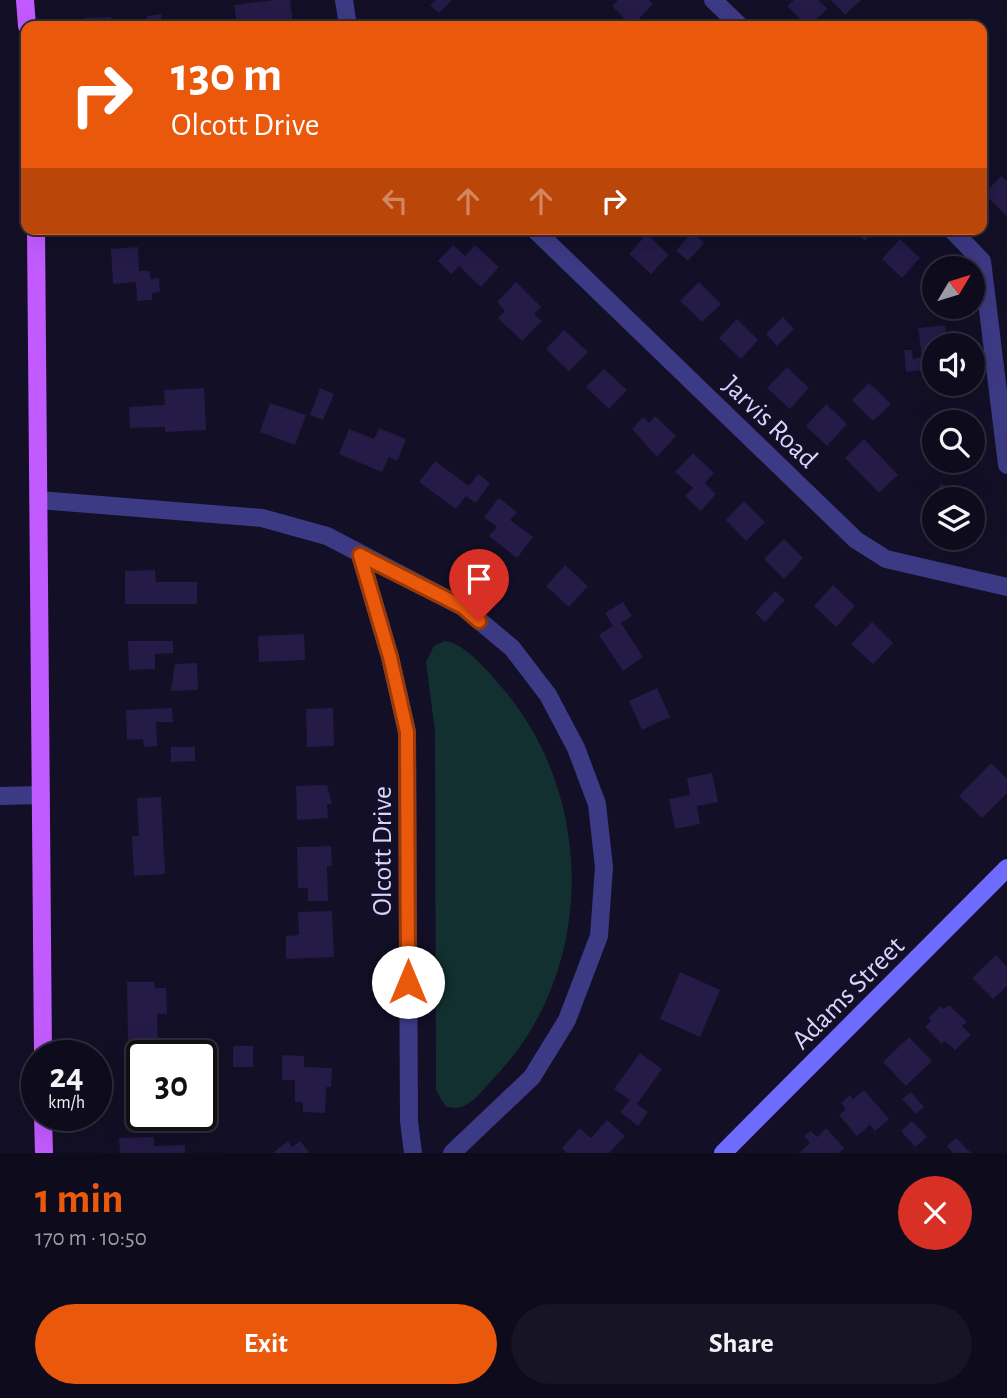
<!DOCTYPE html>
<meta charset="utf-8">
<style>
:root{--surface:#0e0b1c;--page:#171425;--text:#f1f3f6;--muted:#9b9ba3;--line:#2e2b3b;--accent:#ea580c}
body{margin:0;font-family:"Alegreya Sans",sans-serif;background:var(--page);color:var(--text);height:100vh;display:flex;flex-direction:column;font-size:26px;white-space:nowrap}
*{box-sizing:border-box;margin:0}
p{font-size:23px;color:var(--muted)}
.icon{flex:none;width:38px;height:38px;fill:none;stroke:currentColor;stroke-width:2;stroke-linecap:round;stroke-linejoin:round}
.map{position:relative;height:1153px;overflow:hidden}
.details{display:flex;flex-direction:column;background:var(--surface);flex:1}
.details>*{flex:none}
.top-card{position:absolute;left:21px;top:21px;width:966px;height:214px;border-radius:14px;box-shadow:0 7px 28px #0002,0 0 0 2px var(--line);background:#ea580c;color:#fff;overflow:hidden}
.needle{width:46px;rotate:52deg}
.controls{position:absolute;left:922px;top:256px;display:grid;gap:14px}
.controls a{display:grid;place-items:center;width:63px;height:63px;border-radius:50%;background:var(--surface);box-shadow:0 7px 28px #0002,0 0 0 2px var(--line);font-size:35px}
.speed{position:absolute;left:21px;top:1040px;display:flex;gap:14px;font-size:35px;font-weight:700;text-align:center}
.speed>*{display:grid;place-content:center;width:91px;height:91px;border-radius:50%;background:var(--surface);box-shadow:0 7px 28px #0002,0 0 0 2px var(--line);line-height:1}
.speed small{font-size:18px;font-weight:400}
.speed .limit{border:4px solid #111;border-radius:10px;background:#fff;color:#111}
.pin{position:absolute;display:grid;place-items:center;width:60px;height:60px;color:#fff;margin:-72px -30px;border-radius:50% 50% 50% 0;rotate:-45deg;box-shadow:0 0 7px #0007}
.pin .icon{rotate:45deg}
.me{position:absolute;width:77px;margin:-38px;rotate:0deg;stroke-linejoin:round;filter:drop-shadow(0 0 5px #0008)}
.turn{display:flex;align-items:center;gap:24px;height:147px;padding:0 35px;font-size:32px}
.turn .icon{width:91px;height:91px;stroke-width:2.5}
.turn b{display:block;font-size:49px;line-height:60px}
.lanes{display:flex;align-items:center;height:66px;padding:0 35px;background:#0003;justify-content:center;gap:35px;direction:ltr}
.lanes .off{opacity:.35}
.round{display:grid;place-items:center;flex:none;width:74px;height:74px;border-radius:37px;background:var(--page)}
.overview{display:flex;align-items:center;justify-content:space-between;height:119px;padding:0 35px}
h1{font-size:42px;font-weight:700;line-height:52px;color:var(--accent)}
.action{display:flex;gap:14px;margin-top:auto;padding:14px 35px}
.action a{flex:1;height:80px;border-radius:42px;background:var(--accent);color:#fff;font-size:28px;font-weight:700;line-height:80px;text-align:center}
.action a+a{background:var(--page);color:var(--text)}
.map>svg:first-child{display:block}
</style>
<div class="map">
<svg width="1007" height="1153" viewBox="0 0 1007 1153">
<rect width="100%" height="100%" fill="#130f26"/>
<path fill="#12302f" d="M 445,641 C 467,644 490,674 505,691 C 597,802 595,976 492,1080 C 478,1095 466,1114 445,1106 L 436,1090 L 435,732 L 426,662 L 434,646 Z"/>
<path fill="#241b47" d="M 275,0 L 290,0 L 293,23 L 237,26 L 234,5 Z
M 436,0 L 452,0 L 439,13 L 430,5 Z
M 618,0 L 649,0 L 653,4 L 632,26 L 612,6 Z
M 794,0 L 818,0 L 828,9 L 808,26 L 787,6 Z
M 831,0 L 861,0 L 845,15 Z
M 161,14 L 162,26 L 148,26 L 147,16 Z
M 111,17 L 112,26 L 86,26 L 85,18 Z
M 1001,176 L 1007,181 L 1007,216 L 984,194 Z
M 422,229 L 439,229 L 431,238 Z
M 604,229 L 621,229 L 613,238 Z
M 852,229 L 876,229 L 865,241 Z
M 692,232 L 704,243 L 688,261 L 676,251 Z
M 647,234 L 669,255 L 651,274 L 629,254 Z
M 900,239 L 920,258 L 902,278 L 882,259 Z
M 453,245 L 465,256 L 475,245 L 499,267 L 481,287 L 459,266 L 451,274 L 438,261 Z
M 138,247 L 139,271 L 150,271 L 150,279 L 159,278 L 160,292 L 152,293 L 152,300 L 137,301 L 136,282 L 113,284 L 111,249 Z
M 516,282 L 541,307 L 534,314 L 542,321 L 522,341 L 498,318 L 505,311 L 497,302 Z
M 699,282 L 721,304 L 702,322 L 680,301 Z
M 783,317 L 794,329 L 777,346 L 766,334 Z
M 737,319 L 758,340 L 741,359 L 719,338 Z
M 945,325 L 948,345 L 934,345 L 934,356 L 922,357 L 918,328 Z
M 564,330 L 588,352 L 569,371 L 546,349 Z
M 904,350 L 912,350 L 913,359 L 923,357 L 925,370 L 906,372 Z
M 787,367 L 809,388 L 790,409 L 767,388 Z
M 604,369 L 627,390 L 609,409 L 586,387 Z
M 869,383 L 891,404 L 873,421 L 852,400 Z
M 204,388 L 206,430 L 165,432 L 165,427 L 130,428 L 129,407 L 165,405 L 164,390 Z
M 320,388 L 334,394 L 323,420 L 310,415 Z
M 270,403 L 306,415 L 295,445 L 260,432 Z
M 826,404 L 847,424 L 827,446 L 806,426 Z
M 655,416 L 676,436 L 657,457 L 632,429 L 643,417 L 649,423 Z
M 379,428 L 406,439 L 397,461 L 389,457 L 382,472 L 339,454 L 349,429 L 374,439 Z
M 864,439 L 898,475 L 879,493 L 845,458 Z
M 693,453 L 714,473 L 705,483 L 716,494 L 701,511 L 685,496 L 693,488 L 675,472 Z
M 435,461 L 469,486 L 478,474 L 490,483 L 476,503 L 466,496 L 456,509 L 419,482 Z
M 940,484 L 951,487 L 949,495 L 959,499 L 936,499 Z
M 499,498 L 517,512 L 510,520 L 533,537 L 517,558 L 489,536 L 497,527 L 484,517 Z
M 744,501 L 765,522 L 746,541 L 726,520 Z
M 784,539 L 803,558 L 784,579 L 764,559 Z
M 565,565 L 588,586 L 569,607 L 546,586 Z
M 155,570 L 156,582 L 197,582 L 197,604 L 125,604 L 125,571 Z
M 833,585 L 855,606 L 836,627 L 814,606 Z
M 775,591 L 785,600 L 765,622 L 755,613 Z
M 623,602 L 632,616 L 621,623 L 643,657 L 623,671 L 599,635 L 613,626 L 605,613 Z
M 872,622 L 893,643 L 873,664 L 851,644 Z
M 304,634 L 305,660 L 259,662 L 258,636 Z
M 128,641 L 173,641 L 173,653 L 155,654 L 155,669 L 129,670 Z
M 197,663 L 198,690 L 171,691 L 175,664 Z
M 657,688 L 670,717 L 642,730 L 629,701 Z
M 172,708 L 173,722 L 156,722 L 157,746 L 144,747 L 143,739 L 127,740 L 126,710 Z
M 333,708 L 334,746 L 307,747 L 306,709 Z
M 171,747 L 195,747 L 195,761 L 171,762 Z
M 991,763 L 1007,779 L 1007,793 L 982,818 L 959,796 Z
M 712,773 L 718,802 L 697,806 L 700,824 L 675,829 L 669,799 L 690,795 L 687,778 Z
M 327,785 L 332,804 L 327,804 L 328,818 L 297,820 L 296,786 Z
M 161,797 L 165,874 L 134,876 L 132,836 L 139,836 L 137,798 Z
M 331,846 L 332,866 L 327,866 L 328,901 L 308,901 L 308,888 L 298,888 L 297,847 Z
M 332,911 L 334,957 L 286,959 L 286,936 L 299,935 L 298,912 Z
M 996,955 L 1007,967 L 1007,986 L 993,999 L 972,978 Z
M 680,972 L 720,990 L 700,1037 L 660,1019 Z
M 127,982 L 154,982 L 155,988 L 166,988 L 167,1014 L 157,1014 L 158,1043 L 128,1043 Z
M 949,1005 L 967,1022 L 962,1026 L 971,1035 L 955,1050 L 945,1041 L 942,1044 L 925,1027 L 931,1021 L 929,1018 L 940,1006 L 944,1009 Z
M 909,1037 L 932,1061 L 906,1086 L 883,1062 Z
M 233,1046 L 253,1046 L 253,1067 L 233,1067 Z
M 640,1053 L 662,1069 L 637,1104 L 648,1112 L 638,1126 L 620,1112 L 630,1100 L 614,1089 Z
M 282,1055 L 304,1056 L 304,1067 L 332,1068 L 331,1087 L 326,1087 L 325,1113 L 303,1112 L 303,1102 L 295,1102 L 295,1080 L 282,1080 Z
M 130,1068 L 142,1068 L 142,1115 L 129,1115 Z
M 864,1090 L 889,1119 L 875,1131 L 870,1125 L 857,1136 L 839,1115 L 846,1109 L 841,1103 L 850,1095 L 853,1099 Z
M 911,1092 L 924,1107 L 916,1114 L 902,1099 Z
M 607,1120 L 625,1136 L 609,1153 L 567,1153 L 562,1148 L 580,1128 L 591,1138 Z
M 912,1121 L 927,1137 L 915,1147 L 901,1131 Z
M 826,1128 L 844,1148 L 839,1153 L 799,1153 L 810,1143 L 804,1136 L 811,1131 L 817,1137 Z
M 154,1137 L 154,1146 L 185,1145 L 185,1153 L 120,1153 L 119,1138 Z
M 956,1138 L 971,1153 L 953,1153 L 947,1146 Z
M 288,1141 L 292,1147 L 300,1141 L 310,1153 L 273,1153 Z"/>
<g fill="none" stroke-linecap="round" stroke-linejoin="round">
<path stroke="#3d3a85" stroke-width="18" d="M 344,0 L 348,26
M 713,0 L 740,26
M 534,229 L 856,540 L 886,559 L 1007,587
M 951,229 L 982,261 L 1007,465
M 39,500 L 262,518 L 327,536 L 463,607 L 512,648 L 548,695 L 576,748 L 597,804 L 604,867 L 599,936 L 567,1020 L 532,1077 L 452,1153
M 360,555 L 390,657 L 407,732 L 409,1121 L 413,1153
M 0,796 L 41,795"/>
<path stroke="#6f6bff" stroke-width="18" d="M 723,1153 L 1007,868"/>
<path stroke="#c25bff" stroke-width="18" d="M 25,0 L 27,26
M 36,229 L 43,1055
M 43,1115 L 44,1153"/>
</g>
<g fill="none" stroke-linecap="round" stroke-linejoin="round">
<defs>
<path id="route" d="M 408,982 L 407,732 L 390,657 L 360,555 L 463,607 L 479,621"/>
</defs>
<use href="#route" stroke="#983908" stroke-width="18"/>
<use href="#route" stroke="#ea580c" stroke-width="12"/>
</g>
<g text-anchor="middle" stroke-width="7" stroke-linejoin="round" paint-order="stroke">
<g font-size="28" fill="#d9d4ff" stroke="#130f26">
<text transform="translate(771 421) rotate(44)" y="10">Jarvis Road</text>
<text transform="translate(381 851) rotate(-90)" y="10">Olcott Drive</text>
<text transform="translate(847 992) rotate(-45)" y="10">Adams Street</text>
</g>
</g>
</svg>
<div class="controls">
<a><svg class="needle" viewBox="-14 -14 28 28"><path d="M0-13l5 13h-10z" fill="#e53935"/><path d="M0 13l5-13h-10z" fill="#9b9ba3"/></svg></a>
<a><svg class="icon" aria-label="sound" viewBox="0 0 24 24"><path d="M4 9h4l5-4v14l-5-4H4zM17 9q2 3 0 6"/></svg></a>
<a><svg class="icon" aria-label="search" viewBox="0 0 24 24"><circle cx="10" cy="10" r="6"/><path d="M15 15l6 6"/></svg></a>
<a><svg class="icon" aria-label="layers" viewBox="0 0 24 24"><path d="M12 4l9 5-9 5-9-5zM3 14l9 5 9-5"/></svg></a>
</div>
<div class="speed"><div>24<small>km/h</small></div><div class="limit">30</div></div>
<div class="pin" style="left:479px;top:621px;background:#d93025"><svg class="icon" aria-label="arrive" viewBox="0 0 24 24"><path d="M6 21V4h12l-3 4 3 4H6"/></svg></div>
<svg class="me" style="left:408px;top:982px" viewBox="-20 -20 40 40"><circle r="19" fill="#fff"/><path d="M0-13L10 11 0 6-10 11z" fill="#ea580c"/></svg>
<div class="top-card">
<div class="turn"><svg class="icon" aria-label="right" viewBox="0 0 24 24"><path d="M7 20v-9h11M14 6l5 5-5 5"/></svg><div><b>130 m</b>Olcott Drive</div></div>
<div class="lanes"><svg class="icon off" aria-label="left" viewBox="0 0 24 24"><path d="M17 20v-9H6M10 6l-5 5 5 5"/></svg><svg class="icon off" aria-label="ahead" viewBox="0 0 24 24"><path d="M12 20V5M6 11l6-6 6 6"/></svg><svg class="icon off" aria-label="ahead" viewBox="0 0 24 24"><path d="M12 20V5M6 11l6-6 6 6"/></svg><svg class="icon" aria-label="right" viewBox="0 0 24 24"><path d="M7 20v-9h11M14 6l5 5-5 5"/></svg></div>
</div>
</div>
<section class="details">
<div class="overview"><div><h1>1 min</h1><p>170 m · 10:50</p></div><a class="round" style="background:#d93025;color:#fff"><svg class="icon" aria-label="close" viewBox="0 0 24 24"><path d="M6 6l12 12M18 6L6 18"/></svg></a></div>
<div class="action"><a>Exit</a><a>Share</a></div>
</section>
